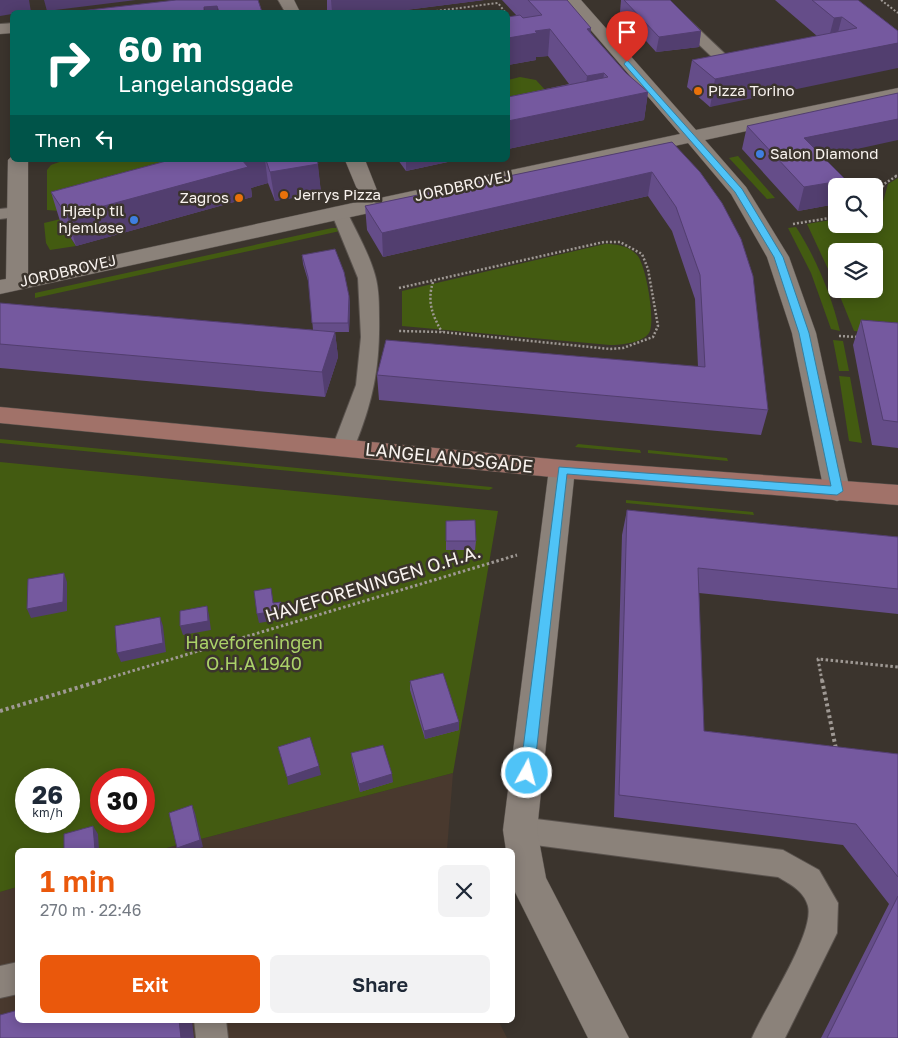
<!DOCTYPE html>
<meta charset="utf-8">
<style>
:root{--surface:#fff;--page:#f2f2f3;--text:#1f2937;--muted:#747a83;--accent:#ea580c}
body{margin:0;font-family:"Golos Text",sans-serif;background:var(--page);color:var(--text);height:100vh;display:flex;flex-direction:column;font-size:19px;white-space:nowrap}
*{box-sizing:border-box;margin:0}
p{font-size:16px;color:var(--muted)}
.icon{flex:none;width:28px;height:28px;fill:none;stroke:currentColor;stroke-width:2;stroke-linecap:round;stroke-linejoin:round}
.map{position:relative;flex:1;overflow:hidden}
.details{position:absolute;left:15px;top:848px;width:500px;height:175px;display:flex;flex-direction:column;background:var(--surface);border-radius:8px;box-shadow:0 2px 12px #0003}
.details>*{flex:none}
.top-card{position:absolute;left:10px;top:10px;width:500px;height:152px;border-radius:8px;box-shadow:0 2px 12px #0003;background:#00695c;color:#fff;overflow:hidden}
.controls{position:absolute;left:828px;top:178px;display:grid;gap:10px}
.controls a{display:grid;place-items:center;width:55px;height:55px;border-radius:8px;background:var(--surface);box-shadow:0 2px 12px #0003;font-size:25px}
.speed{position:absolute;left:15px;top:768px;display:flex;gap:10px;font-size:25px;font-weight:700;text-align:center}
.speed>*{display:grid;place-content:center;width:65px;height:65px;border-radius:50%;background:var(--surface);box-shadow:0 2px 12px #0003;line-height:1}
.speed small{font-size:12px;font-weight:400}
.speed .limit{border:8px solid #d22;background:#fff;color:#111}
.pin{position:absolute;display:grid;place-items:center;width:42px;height:42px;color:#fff;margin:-51px -21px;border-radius:50% 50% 50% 0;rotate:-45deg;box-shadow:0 0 5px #0007}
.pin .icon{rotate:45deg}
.me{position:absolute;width:55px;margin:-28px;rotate:7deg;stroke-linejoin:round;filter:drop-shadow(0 0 4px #0008)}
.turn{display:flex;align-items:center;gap:18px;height:105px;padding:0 25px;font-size:22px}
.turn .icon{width:65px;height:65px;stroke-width:2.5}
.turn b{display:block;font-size:35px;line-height:42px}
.then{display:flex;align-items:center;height:48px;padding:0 25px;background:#0003;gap:10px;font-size:19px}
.round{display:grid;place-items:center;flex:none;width:52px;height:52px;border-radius:8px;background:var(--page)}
.headline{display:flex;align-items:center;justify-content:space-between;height:85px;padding:0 25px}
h1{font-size:30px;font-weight:600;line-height:38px;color:var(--accent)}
.cta{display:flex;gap:10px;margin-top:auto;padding:10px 25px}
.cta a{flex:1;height:58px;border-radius:8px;background:var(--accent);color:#fff;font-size:20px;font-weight:600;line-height:58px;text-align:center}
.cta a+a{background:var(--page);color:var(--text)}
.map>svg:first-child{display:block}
</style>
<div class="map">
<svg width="898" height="1038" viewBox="0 0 898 1038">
<rect width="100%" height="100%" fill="#3b342d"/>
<path fill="#49392e" d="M 453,773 L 447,850 L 159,850 Z
M 17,887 L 18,1020 L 498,1020 L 507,1038 L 0,1038 L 0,892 Z"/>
<path fill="#435b11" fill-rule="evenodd" d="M 520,77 L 536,80 L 547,92 L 508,112 L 508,80 Z
M 738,156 L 775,198 L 767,199 L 729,158 Z
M 65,160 L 247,160 L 60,211 L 47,210 L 47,170 L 51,165 Z
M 898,178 L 898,335 L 854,331 L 837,289 L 874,289 L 874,251 L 836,251 L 836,286 L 807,224 L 836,219 L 836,224 L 874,224 L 874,210 L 883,202 L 888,184 Z
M 65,218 L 60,222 L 76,246 L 50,250 L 46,243 L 44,223 Z
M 796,227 C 816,258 831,294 840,331 L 831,329 L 811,273 L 788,228 Z
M 332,228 L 338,228 L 340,231 L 35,298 L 35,293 Z
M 605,244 C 617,244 629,246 637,255 C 646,264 656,323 649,333 C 642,343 621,345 610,345 L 402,326 L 402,291 Z
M 833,340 L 843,341 L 849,371 L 839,371 Z
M 839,376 L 850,377 L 862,443 L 849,441 Z
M 0,439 L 491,487 L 493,488 L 489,490 L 0,443 Z
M 578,444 L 640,450 L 641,453 L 575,447 Z
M 648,450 L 727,458 L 728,461 L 648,453 Z
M 0,462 L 498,511 L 453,773 L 159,850 L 18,850 L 17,887 L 0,892 ZM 26,779 L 69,779 L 69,821 L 26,821 ZM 101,779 L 144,779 L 144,821 L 101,821 Z
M 626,500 L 753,512 L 754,515 L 626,503 Z"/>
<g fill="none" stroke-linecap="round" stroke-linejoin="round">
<defs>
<path id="lane" d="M 679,14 L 684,15 L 740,68 L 742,71 L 740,74 L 730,74 L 674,21 L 673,18 Z
M 18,207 L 24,208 L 26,212 L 24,216 L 0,219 L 0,209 Z
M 339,207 L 345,208 L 347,212 C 357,233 369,253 375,275 C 379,289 379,303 379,317 C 380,367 373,402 354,448 L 350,453 L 343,455 L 336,453 L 332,448 L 356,385 L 361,337 L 358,278 L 331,212 L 333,208 Z
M 520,817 L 783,850 L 819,870 L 838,903 L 837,933 L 785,1038 L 752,1038 C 764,1009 815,933 808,906 C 804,891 790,884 778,877 L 520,843 L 510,839 L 506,830 L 510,821 Z
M 18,962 L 18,994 L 0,998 L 0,966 Z
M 194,1020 L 226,1020 L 228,1038 L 196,1038 Z"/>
<path id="street" d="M 278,0 L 294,0 L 300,12 L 285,12 Z
M 565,0 L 581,0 L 696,130 L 898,88 L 898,98 L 705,140 L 746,187 L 789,257 L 816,333 L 850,491 L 846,498 L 837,501 L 828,498 L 824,491 L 792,333 L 767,257 L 731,194 L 688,143 L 0,294 L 0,280 L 6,279 L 8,160 L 12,156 L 12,160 L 28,160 L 28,274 L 362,201 L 345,160 L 365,160 L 380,198 L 680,134 Z
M 12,23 L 12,33 L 0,34 L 0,24 Z
M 562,460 L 571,462 L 575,469 L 537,830 L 546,878 L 629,1038 L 588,1038 L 512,886 L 512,850 L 506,850 L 503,830 L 549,469 L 553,462 Z"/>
<path id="secondary" d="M 0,407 L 562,460 L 898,485 L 898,505 L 562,478 L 0,423 Z"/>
</defs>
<use href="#lane" stroke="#5a534e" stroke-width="2"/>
<use href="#street" stroke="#5a534e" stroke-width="1"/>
<use href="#secondary" stroke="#5a534e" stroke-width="1"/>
<path stroke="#9f9994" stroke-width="2" stroke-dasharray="2 2" stroke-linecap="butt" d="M 881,0 L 898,13
M 428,12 L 498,3 L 505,12
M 895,176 L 898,175"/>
<path stroke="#9f9994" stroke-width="2.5" stroke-dasharray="2 2" stroke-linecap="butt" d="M 874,205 L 884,184 L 898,175
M 793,224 L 836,217
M 433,282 C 427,301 432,315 442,332
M 399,288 L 604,242 L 620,242 L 642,254 L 648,269 L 658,326 L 653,337 L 623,348 L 610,349 L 442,332 L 399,331
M 839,336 L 858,337"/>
<path stroke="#9f9994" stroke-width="3" stroke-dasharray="2.5 2.5" stroke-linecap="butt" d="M 99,681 L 517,555
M 822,681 L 818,659 L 898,667"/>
<path stroke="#9f9994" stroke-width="4" stroke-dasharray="3 3" stroke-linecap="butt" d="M 822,680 L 836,749
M 0,711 L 103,680"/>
<use href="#lane" fill="#8b827a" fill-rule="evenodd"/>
<use href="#street" fill="#8b827a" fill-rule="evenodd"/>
<use href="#secondary" fill="#a17269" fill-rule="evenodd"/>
</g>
<path fill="#654d89" d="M 327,0 L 484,0 L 390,12 L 329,12 L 327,10 Z
M 502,0 L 567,0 L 591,33 L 626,73 L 648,92 L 644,120 L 508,149 L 508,97 L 569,84 L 548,56 L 536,57 L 536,60 L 508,65 L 508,17 L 517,16 Z
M 621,0 L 670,0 L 701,31 L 699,47 L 656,52 L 620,12 Z
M 775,0 L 858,0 L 898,31 L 710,107 L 687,87 L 692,60 L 817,36 Z
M 747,126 L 822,157 L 846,180 L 844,186 L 836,186 L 836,204 L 798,211 L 742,149 Z
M 672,142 L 768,410 L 761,435 L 379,400 L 377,375 L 698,367 L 695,299 L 672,231 L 648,196 L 383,257 L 367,230 L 365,206 Z
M 170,160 L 317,160 L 321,193 L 275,201 L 268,183 L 251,188 L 252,197 L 76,246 L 60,221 L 51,192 Z
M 398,160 L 457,160 L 406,171 Z
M 302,255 L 349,296 L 350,305 L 349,332 L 335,332 L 338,357 L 325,397 L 0,368 L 0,303 L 313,330 L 309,284 L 303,264 Z
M 861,320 L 898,323 L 898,448 L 872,445 L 853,345 Z
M 627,510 L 898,537 L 898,614 L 699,593 L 704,731 L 898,754 L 898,1038 L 821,1038 L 889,904 L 843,845 L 614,817 L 622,535 Z
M 446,521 L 476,541 L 475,550 L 446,550 Z
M 410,681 L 459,722 L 459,730 L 425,739 L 410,690 Z
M 351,753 L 393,782 L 360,792 L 352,761 Z"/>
<path fill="#523e6f" d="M 0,0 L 29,0 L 31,12 L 12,12 L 12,14 L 0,16 Z
M 44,0 L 136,0 L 47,11 Z
M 331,0 L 484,0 L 390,12 L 332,12 Z
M 217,6 L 218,12 L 205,12 L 204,7 Z
M 842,17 L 835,44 L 827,45 L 834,18 Z
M 591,28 L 589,55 L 587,29 Z
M 550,29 L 548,56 L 536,57 L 536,60 L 508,65 L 508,38 L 535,31 Z
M 701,31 L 699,47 L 656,52 L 659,37 Z
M 898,43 L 898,68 L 710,107 L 715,79 Z
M 604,73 L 601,101 L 584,103 L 587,76 Z
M 648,92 L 644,120 L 508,149 L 508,121 Z
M 898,119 L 898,140 L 798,162 L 804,138 Z
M 243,160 L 265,160 L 268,183 L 251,188 L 252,197 L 76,246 L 67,216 Z
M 406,160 L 457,160 L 406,171 Z
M 318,164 L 321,193 L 275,201 L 270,172 Z
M 652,172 L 648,196 L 383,257 L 382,233 Z
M 846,180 L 844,186 L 836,186 L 836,204 L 798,211 L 804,187 Z
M 349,296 L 350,305 L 349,332 L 348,323 Z
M 335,332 L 338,357 L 325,397 L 322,372 Z
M 64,573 L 67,582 L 67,611 L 31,618 L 27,609 Z
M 271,588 L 275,611 L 281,602 L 283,619 L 259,623 L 257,614 L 273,603 Z
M 207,606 L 209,615 L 211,630 L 183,635 L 180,626 Z
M 160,617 L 163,626 L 166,652 L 121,662 L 117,653 Z
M 459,722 L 459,730 L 425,739 L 424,731 Z
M 319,766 L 321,775 L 288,785 L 287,777 Z
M 392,774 L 393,782 L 360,792 L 359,784 Z
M 192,805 L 195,813 L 203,847 L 195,850 L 178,850 L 177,848 Z
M 93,826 L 98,834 L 99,850 L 95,850 Z
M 179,1020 L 192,1020 L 194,1038 L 181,1038 Z"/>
<path fill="#75599f" stroke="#523e6f" d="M 176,0 L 258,0 L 262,12 L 219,12 L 217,6 L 204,7 L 204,12 L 71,12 Z
M 528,0 L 567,0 L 591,28 L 587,29 L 626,73 L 648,92 L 508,121 L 508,97 L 608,77 L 604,73 L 587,76 L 550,29 L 535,31 L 537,33 L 508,38 L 508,17 L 520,15 L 523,18 L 542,15 Z
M 624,0 L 670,0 L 701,31 L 659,37 Z
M 812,0 L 858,0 L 898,31 L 898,43 L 715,79 L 692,60 L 857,28 L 842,17 L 834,18 Z
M 898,93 L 898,119 L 804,138 L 846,180 L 804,187 L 747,126 Z
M 672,142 L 700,172 L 722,203 L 741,239 L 753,276 L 768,410 L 377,375 L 386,340 L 705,367 L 700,275 L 676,207 L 652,172 L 382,233 L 365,206 Z
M 170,160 L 243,160 L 242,160 L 248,167 L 67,216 L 51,192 Z
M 266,160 L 317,160 L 318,164 L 270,172 Z
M 335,249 L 344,272 L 349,296 L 348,323 L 312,323 L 308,277 L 302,255 Z
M 0,303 L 335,332 L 322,372 L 0,344 Z
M 861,320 L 898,323 L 898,422 L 883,420 Z
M 627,510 L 898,537 L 898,589 L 698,568 L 704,731 L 898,754 L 898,877 L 856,824 L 619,795 Z
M 475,520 L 476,541 L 446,541 L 446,521 Z
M 64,573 L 63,602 L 27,609 L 28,579 Z
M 271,588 L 273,603 L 281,602 L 282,610 L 257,614 L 254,591 Z
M 207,606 L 208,621 L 180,626 L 180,611 Z
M 160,617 L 163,643 L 117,653 L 115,626 Z
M 443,673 L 459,722 L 424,731 L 410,681 Z
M 310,737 L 319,766 L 287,777 L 278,747 Z
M 383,745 L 392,774 L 359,784 L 351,753 Z
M 192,805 L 200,840 L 177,848 L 169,813 Z
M 93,826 L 95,850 L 64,850 L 64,834 Z
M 898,896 L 898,1038 L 827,1038 Z
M 18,1010 L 18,1020 L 179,1020 L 181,1038 L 0,1038 L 0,1015 Z"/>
<path fill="#4fc3f7" stroke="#337fa1" d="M 627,60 L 742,189 L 783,257 L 809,333 L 843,491 L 837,495 L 567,474 L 534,773 L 532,777 L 527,779 L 522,777 L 520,773 L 559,467 L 831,486 L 799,333 L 774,257 L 735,192 L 624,64 Z"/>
<g fill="#e8710a" stroke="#3b342d" stroke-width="2">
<circle cx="698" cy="91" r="5"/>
<circle cx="284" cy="195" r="5"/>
<circle cx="239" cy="198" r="5"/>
</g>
<g fill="#3f7fe0" stroke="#3b342d" stroke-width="2">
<circle cx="760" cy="154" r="5"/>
<circle cx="134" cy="220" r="5"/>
</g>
<g text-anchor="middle" stroke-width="5" stroke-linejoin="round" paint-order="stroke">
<g font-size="15" fill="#f9f3ef" stroke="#3b342d" text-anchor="start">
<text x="708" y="96">Pizza Torino</text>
<text x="770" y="159">Salon Diamond</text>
<text x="294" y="200">Jerrys Pizza</text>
<text x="229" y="203" text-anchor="end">Zagros</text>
<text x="124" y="216" text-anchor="end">Hjælp til<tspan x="124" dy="17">hjemløse</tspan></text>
</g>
<g font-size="15" fill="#f9f3ef" stroke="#3b342d">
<text transform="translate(463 186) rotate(-12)" y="5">JORDBROVEJ</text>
<text transform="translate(68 271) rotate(-13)" y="5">JORDBROVEJ</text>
</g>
<g font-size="18" fill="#f9f3ef" stroke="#3b342d">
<text transform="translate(449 458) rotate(6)" y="6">LANGELANDSGADE</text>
<text transform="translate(373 584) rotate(-17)" y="6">HAVEFORENINGEN O.H.A.</text>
</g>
<g font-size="18" fill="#abd269" stroke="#3b342d">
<text x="254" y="649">Haveforeningen<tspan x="254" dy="21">O.H.A 1940</tspan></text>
</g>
</g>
</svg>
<div class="controls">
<a><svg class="icon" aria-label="search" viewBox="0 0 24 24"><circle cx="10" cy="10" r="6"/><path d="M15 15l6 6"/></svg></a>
<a><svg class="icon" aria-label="layers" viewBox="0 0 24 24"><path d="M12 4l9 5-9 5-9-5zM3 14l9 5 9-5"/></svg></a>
</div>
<div class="speed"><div>26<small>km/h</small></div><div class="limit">30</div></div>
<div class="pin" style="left:627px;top:62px;background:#d93025"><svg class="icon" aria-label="arrive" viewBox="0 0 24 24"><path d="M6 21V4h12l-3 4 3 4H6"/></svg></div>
<svg class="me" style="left:527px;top:773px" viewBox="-20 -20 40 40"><circle r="17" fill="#4fc3f7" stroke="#fff" stroke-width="3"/><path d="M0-11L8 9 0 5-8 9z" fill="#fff"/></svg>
<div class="top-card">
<div class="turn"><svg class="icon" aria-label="right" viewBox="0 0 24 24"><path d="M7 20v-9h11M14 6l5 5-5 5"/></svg><div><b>60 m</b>Langelandsgade</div></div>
<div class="then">Then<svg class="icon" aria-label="left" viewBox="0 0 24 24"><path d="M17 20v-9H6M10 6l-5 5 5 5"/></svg></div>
</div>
<section class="details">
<div class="headline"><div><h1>1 min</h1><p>270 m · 22:46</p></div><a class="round"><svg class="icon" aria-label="close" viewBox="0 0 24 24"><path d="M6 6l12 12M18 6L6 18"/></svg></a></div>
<div class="cta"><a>Exit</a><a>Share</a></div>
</section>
</div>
